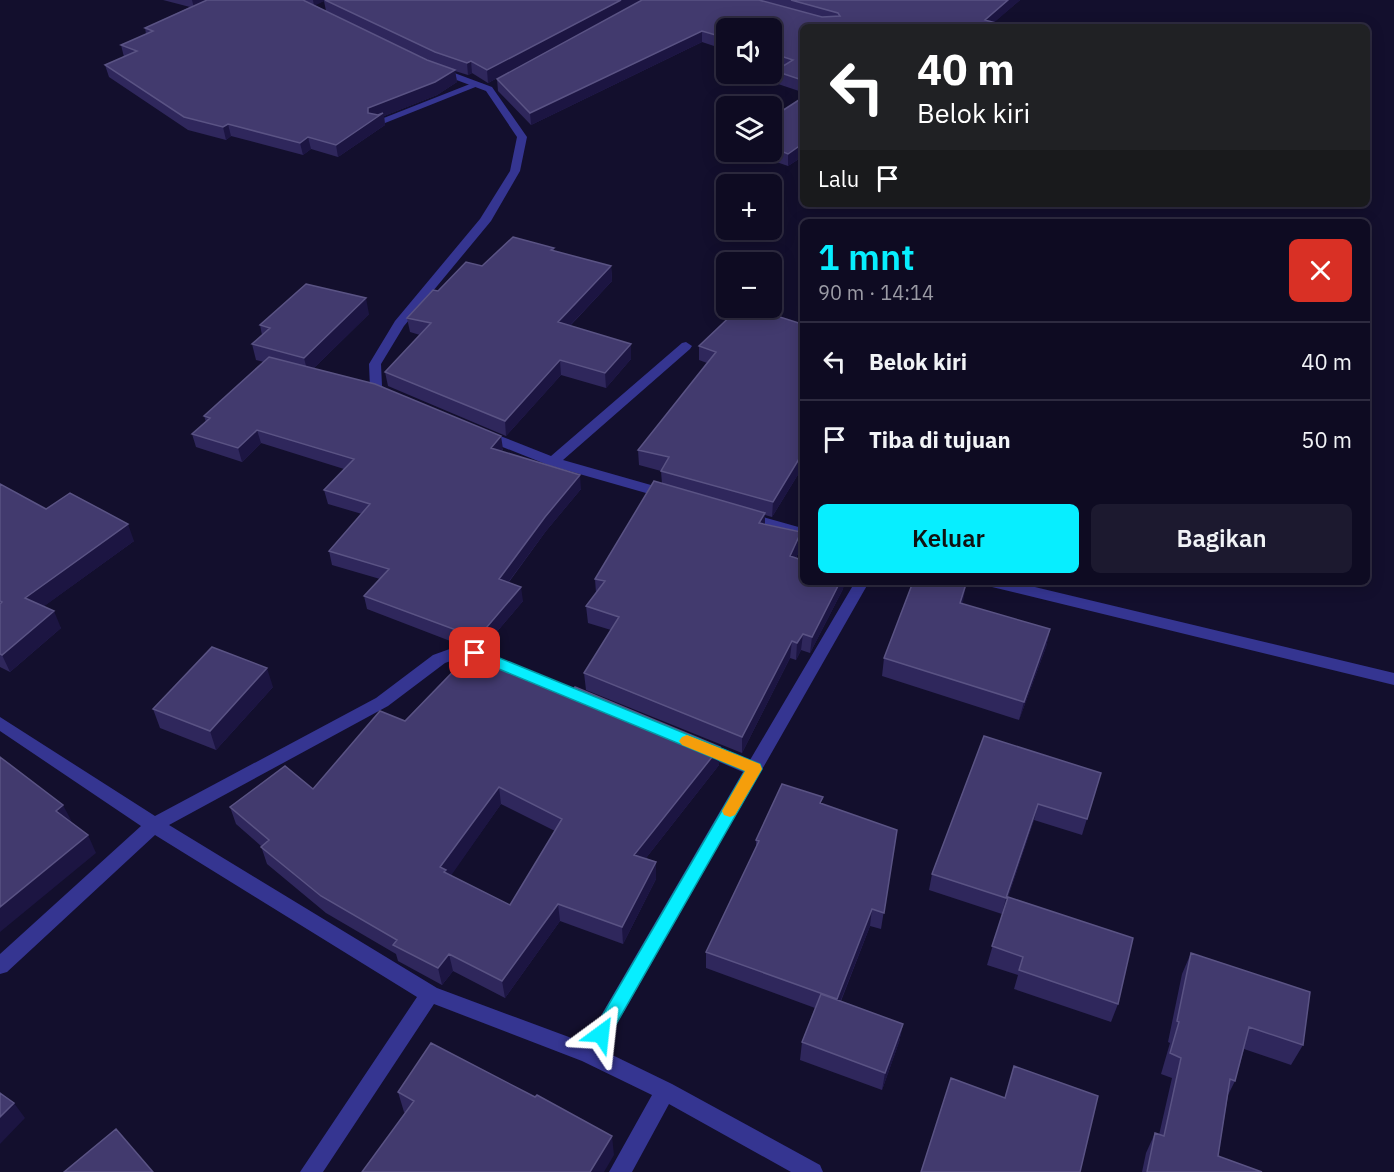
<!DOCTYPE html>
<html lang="id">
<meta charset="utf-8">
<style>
:root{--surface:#0e0b22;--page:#1c192f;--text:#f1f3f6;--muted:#9b9ba5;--line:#2e2b40;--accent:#07eeff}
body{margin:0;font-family:"IBM Plex Sans",sans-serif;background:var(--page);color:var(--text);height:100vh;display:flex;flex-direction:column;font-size:22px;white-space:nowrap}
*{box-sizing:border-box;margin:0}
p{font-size:20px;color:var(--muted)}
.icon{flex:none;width:33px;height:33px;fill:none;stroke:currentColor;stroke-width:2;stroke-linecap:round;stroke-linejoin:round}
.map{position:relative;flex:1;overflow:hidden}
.side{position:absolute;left:800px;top:219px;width:570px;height:366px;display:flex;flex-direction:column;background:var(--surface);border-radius:9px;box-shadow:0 3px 15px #0003,0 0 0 2px var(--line)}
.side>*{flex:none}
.top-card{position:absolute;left:800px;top:24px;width:570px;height:183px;border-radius:9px;box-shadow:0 3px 15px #0003,0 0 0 2px var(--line);background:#202124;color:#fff;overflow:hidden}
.buttons{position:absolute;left:716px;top:18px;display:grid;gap:12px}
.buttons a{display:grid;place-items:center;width:66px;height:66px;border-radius:9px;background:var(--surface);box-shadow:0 3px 15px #0003,0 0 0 2px var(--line);font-size:30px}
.pin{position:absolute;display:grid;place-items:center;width:51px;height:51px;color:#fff;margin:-26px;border-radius:12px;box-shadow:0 3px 9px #0006}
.me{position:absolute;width:66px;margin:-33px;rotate:30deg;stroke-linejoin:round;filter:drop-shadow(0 0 4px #0008)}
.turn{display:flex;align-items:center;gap:21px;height:126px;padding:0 18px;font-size:27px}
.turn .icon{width:78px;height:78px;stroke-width:2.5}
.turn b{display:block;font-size:42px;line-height:51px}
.then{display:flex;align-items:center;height:57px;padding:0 18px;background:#0003;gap:12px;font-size:22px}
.round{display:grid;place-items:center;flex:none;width:63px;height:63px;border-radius:9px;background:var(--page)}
.overview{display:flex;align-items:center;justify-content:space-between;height:102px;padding:0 18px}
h1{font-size:36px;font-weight:600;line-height:45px;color:var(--accent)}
.cta{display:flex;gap:12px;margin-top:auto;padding:12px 18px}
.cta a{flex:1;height:69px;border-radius:9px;background:var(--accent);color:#111;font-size:24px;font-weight:600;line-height:69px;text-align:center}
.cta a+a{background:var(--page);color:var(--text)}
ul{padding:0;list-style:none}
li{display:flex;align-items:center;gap:18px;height:78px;padding:0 18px;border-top:2px solid var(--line)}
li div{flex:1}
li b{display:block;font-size:22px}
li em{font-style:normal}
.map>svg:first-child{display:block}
</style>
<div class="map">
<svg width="1394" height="1172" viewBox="0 0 1394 1172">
<rect width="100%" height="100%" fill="#130f2d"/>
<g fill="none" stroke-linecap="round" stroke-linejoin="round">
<path fill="#353591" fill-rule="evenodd" d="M 475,82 L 483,84 L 380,125 L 371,123 Z"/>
<path fill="#353591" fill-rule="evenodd" d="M 435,68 L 441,68 L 492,87 L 527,137 L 520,171 L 491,221 L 404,326 L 381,364 L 382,386 L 397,395 L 391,399 L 370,388 L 369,364 L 395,321 L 480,219 L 510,171 L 517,137 L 486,91 L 435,72 Z
M 686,342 L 692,346 L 690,349 L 563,460 L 672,491 L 674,494 L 672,497 L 667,499 L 548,465 L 480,438 L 478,435 L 480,432 L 490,432 L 551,456 L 682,343 Z
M 745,512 L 802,528 L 802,538 L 740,520 L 738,517 L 740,514 Z
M 855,582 L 869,582 L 602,1050 L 672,1084 L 820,1165 L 823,1172 L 791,1172 L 669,1104 L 632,1172 L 609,1172 L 652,1095 L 582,1061 L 434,1004 L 323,1172 L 300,1172 L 417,997 L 155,835 L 7,972 L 0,974 L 0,954 L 141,826 L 0,731 L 0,717 L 155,816 L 376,698 L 433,655 L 458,646 L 475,647 L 494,654 L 496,658 L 494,662 L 488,664 L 474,659 L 459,658 L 445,663 L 388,706 L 169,825 L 437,988 L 585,1043 L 743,772 L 696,752 L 694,747 L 696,742 L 702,741 L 708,742 L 750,760 Z
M 985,582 L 1014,582 L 1394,673 L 1394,685 L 992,587 Z"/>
</g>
<path fill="#2f275c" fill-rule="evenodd" d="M 163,0 L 1020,0 L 994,22 L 802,27 L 802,92 L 775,83 L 775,71 L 780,68 L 771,65 L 771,28 L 726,28 L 726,50 L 702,42 L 531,125 L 498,91 L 497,79 L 590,28 L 488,83 L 472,73 L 468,75 L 455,71 L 457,82 L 437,95 L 384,116 L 385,125 L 338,157 L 311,149 L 303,155 L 231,136 L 226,140 L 188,130 L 109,77 L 105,65 L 124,57 L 121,45 L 146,34 L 145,28 L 190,7 ZM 324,1 L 326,11 L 432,62 L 427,60 L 314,5 Z
M 802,98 L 802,157 L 788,166 L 747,152 L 771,152 L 771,118 Z
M 554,248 L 554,251 L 611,266 L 612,281 L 570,326 L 631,344 L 631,359 L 606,388 L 561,375 L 506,436 L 388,386 L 385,372 L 420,335 L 410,332 L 407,318 L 438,291 L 482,266 Z
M 369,314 L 314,368 L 503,449 L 502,451 L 581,489 L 546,531 L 509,582 L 523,601 L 483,648 L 458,644 L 367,609 L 364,596 L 380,579 L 332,565 L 329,551 L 362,514 L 328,504 L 324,490 L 344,469 L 261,443 L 242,462 L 196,447 L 192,434 L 206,422 L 204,416 L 264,362 L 256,360 L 252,344 L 262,335 L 260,325 Z
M 802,324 L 802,469 L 802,468 L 772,517 L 765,515 L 765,524 L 801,532 L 800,549 L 796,558 L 802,582 L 844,582 L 843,589 L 810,653 L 801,650 L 796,660 L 790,658 L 742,753 L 586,690 L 584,673 L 611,630 L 588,623 L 586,606 L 596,593 L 595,579 L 662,484 L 661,471 L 639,465 L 638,450 L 707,363 L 699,360 L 699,346 Z
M 0,484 L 46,509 L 134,541 L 44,606 L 61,628 L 10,672 L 0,667 Z
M 963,604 L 1050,629 L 1046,647 L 1019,720 L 882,676 L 884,658 Z
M 273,687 L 216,750 L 160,728 L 153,709 Z
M 572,692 L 720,747 L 719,765 L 646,858 L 656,862 L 656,879 L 623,944 L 560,921 L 505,998 L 453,971 L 442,985 L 398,961 L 396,954 L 326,913 L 267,864 L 261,846 L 236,824 L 230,807 L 313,789 L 405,721 ZM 501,804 L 555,831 L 510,905 L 450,876 Z
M 984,736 L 1101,773 L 1082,835 L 1034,820 L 1008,897 L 1118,1004 L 1111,1022 L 1014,989 L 1018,975 L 987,965 L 1002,914 L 929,890 L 932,874 Z
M 822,804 L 897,830 L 881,929 L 870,926 L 841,1001 L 903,1024 L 899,1042 L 882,1090 L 800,1060 L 802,1042 L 815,1008 L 706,968 L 706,952 L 756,848 L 756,840 Z
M 1191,953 L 1303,1045 L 1291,1065 L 1244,1049 L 1235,1081 L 1228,1095 L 1218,1156 L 1262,1172 L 1142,1172 L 1146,1153 L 1155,1133 L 1159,1135 L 1172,1078 L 1161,1074 L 1170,1043 L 1168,1042 L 1182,974 Z
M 398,1092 L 614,1155 L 405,1113 L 404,1112 Z"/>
<path fill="#1c1542" d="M 192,0 L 213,0 L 194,8 Z
M 313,0 L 324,0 L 324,1 L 314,6 Z
M 621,0 L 643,0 L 488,83 L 487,70 Z
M 1008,0 L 1020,0 L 989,27 L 985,20 Z
M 702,31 L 702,42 L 531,125 L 530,113 Z
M 471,61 L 472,73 L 468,75 L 467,63 Z
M 455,70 L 457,82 L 437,95 L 384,116 L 385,125 L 338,157 L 336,145 L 368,108 Z
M 228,124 L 231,136 L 226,140 L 223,127 Z
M 308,137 L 311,149 L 303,155 L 300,143 Z
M 802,144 L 802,157 L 788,166 L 788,154 Z
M 611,266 L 612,281 L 559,337 L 558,322 Z
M 366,298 L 369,314 L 308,374 L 304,358 Z
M 631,344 L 631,359 L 606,388 L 605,373 Z
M 560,360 L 561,375 L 506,436 L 505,421 Z
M 257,430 L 261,443 L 242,462 L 238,448 Z
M 501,436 L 503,449 L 493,461 L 491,448 Z
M 802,454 L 802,468 L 772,517 L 773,502 Z
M 580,475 L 581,489 L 546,531 L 501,592 L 499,579 L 545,517 Z
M 765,513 L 765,530 L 759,523 Z
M 128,524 L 134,541 L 32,615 L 25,598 Z
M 801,532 L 800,549 L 789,573 L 790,556 Z
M 840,582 L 844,582 L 843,589 L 810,653 L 812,637 Z
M 966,584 L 963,603 L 957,621 L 960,603 Z
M 521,587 L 523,601 L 483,648 L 481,634 Z
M 54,611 L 61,628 L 10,672 L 2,655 Z
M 1050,629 L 1046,647 L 1019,720 L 1024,702 Z
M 803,634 L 801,650 L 796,660 L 797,643 Z
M 792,641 L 790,658 L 742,753 L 742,737 Z
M 267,668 L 273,687 L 216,750 L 210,731 Z
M 720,747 L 719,765 L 635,872 L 634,855 Z
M 499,787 L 501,804 L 448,880 L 440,867 Z
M 1038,804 L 1034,820 L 1002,914 L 1006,898 Z
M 63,805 L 72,822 L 56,811 Z
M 88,835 L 96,853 L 0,932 L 0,907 Z
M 656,862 L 656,879 L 623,944 L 622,927 Z
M 558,904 L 560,921 L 505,998 L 502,981 Z
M 872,909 L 870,926 L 835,1015 L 837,999 Z
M 449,954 L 453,971 L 442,985 L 438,968 Z
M 903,1024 L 899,1042 L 882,1090 L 885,1073 Z
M 14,1103 L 25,1118 L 0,1144 L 0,1117 Z
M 612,1136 L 614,1155 L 604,1172 L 590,1172 Z"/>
<path fill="#423a6e" stroke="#5a5384" stroke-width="1.5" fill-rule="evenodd" d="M 207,0 L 303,0 L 427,60 L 455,70 L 435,82 L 368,108 L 368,113 L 378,115 L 383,113 L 336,145 L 308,137 L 300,143 L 228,124 L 223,127 L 184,117 L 105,65 L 137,51 L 121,45 L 153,31 L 145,28 Z
M 325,0 L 621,0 L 487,70 L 471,61 L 467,63 L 435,52 Z
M 642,0 L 759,0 L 822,17 L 840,16 L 838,13 L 791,0 L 1008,0 L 985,20 L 1010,27 L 802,27 L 802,80 L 775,71 L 793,60 L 771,53 L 771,28 L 726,28 L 726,38 L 702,31 L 530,113 L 497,79 Z
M 802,98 L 802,144 L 788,154 L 771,147 L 771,118 Z
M 513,237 L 554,248 L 551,250 L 611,266 L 558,322 L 631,344 L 605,373 L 560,360 L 505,421 L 385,372 L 431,323 L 407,318 L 433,290 L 438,291 L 466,262 L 482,266 Z
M 306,284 L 366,298 L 304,358 L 252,344 L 270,328 L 260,325 Z
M 739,308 L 752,308 L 802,324 L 802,454 L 773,502 L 661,471 L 669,457 L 638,450 L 716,352 L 699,346 Z
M 269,357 L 375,384 L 501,436 L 491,448 L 580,475 L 545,517 L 499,579 L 521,587 L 481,634 L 456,630 L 364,596 L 389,569 L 329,551 L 370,504 L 324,490 L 354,459 L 257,430 L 238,448 L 192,434 L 210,418 L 204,416 Z
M 654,481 L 765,513 L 759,523 L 801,532 L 790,556 L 802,560 L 802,582 L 840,582 L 812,637 L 803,634 L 797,643 L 792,641 L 742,737 L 584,673 L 619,617 L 586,606 L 605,581 L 595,579 Z
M 0,484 L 46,509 L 70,493 L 128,524 L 25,598 L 54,611 L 2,655 L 0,654 L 0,604 L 2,602 L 0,601 Z
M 913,582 L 957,582 L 966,584 L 960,603 L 1050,629 L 1024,702 L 884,658 Z
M 212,647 L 267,668 L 210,731 L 153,709 Z
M 476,648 L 572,692 L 575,687 L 720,747 L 634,855 L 656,862 L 622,927 L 558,904 L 502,981 L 449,954 L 438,968 L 393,945 L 397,940 L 321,896 L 261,847 L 269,840 L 230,807 L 285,766 L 313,789 L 380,711 L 405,721 ZM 499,787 L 562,819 L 510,905 L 444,872 L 446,870 L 440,867 Z
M 984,736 L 1101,773 L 1087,819 L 1038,804 L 1006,898 L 932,874 Z
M 0,757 L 63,805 L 56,811 L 88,835 L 0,907 Z
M 782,784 L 823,797 L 820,803 L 897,830 L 884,913 L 872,909 L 837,999 L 706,952 L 759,841 L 756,840 Z
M 1008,897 L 1133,938 L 1118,1004 L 1019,970 L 1023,957 L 992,946 Z
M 1191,953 L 1310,992 L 1303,1045 L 1249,1027 L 1235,1081 L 1230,1079 L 1218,1156 L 1262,1172 L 1147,1172 L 1155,1133 L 1164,1136 L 1181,1058 L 1170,1053 L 1179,1022 L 1177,1021 Z
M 821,994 L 903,1024 L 885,1073 L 802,1042 Z
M 431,1043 L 535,1097 L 537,1095 L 612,1136 L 590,1172 L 362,1172 L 414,1101 L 398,1092 Z
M 1014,1066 L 1098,1096 L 1080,1172 L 921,1172 L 951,1078 L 1005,1098 Z
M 0,1093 L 14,1103 L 0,1117 Z
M 116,1129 L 153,1172 L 64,1172 Z"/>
<path fill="#07eeff" stroke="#059ba6" stroke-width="1.5" d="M 475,648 L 760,764 L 762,769 L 607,1040 L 601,1042 L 595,1040 L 592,1034 L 595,1028 L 745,771 L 470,657 L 468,653 Z"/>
<path fill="#f59e0b" d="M 687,735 L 760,764 L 762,769 L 735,815 L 730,817 L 724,815 L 722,811 L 745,771 L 682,745 L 679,741 L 682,737 Z"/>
</svg>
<div class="buttons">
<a><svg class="icon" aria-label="sound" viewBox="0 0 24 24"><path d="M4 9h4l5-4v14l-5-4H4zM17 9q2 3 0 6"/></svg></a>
<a><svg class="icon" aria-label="layers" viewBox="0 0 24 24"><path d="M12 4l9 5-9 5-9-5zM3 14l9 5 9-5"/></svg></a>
<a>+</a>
<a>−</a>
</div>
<div class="pin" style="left:475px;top:653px;background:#d93025"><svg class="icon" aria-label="arrive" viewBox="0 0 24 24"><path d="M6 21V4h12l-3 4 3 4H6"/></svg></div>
<svg class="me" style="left:601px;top:1034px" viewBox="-20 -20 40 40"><path d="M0-17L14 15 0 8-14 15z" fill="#07eeff" stroke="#fff" stroke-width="4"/></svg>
<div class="top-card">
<div class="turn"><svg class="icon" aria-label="left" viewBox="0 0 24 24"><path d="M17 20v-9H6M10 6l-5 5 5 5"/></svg><div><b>40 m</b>Belok kiri</div></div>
<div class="then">Lalu<svg class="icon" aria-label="arrive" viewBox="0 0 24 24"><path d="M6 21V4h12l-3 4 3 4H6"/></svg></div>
</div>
<section class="side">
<div class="overview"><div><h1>1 mnt</h1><p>90 m · 14:14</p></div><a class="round" style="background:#d93025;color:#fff"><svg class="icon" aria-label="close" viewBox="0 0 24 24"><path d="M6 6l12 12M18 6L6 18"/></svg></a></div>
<ul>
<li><svg class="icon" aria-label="left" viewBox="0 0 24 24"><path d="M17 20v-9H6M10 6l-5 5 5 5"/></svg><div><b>Belok kiri</b></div><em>40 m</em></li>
<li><svg class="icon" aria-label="arrive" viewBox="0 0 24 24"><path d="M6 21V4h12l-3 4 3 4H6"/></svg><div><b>Tiba di tujuan</b></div><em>50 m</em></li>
</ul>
<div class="cta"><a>Keluar</a><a>Bagikan</a></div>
</section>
</div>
